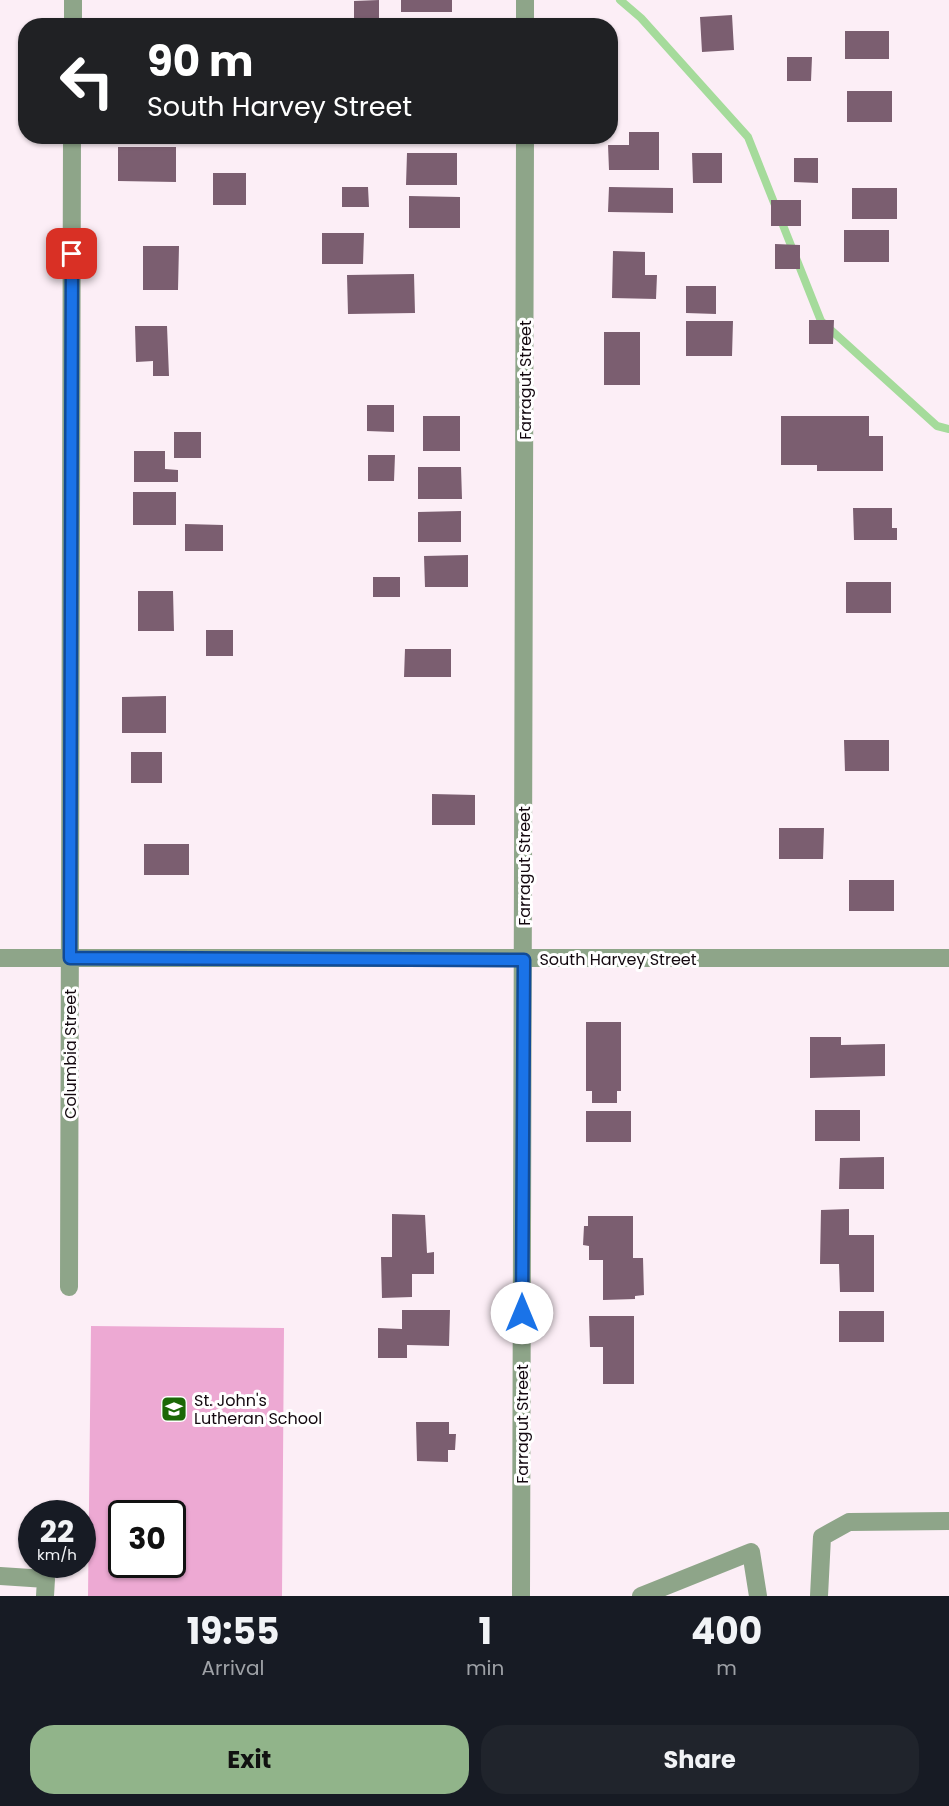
<!DOCTYPE html>
<style>
:root{--surface:#171b24;--page:#20242c;--text:#f1f3f6;--muted:#9ea1a6;--accent:#91b48a}
body{margin:0;font-family:Poppins,sans-serif;background:var(--page);color:var(--text);height:100vh;display:flex;flex-direction:column;font-size:22px;white-space:nowrap}
*{box-sizing:border-box;margin:0}
p{font-size:20px;color:var(--muted)}
.icon{flex:none;width:33px;height:33px;fill:none;stroke:currentColor;stroke-width:2;stroke-linecap:round;stroke-linejoin:round}
.map{position:relative;height:1596px;overflow:hidden}
.side{display:flex;flex-direction:column;background:var(--surface);flex:1}
.side>*{flex:none}
.top-card{position:absolute;left:18px;top:18px;width:600px;height:126px;border-radius:24px;box-shadow:0 2px 4px #0004;background:#202124;color:#fff;overflow:hidden}
.speed{position:absolute;left:18px;top:1500px;display:flex;gap:12px;font-size:30px;font-weight:700;text-align:center}
.speed>*{display:grid;place-content:center;width:78px;height:78px;border-radius:50%;background:var(--surface);box-shadow:0 2px 4px #0004;line-height:1}
.speed small{font-size:15px;font-weight:400}
.speed .limit{border:3px solid #111;border-radius:9px;background:#fff;color:#111}
.pin{position:absolute;display:grid;place-items:center;width:51px;height:51px;color:#fff;margin:-26px;border-radius:12px;box-shadow:0 3px 9px #0006}
.me{position:absolute;width:66px;margin:-33px;rotate:0deg;stroke-linejoin:round;filter:drop-shadow(0 0 4px #0008)}
.turn{display:flex;align-items:center;gap:21px;height:126px;padding:0 30px;font-size:27px}
.turn .icon{width:78px;height:78px;stroke-width:2.5}
.turn b{display:block;font-size:42px;line-height:51px}
.eta{display:flex;justify-content:space-evenly;align-items:center;height:102px;text-align:center}
.eta b{font-size:36px;font-weight:700;line-height:42px}
.button{display:flex;gap:12px;margin-top:auto;padding:12px 30px}
.button a{flex:1;height:69px;border-radius:24px;background:var(--accent);color:#111;font-size:24px;font-weight:700;line-height:69px;text-align:center}
.button a+a{background:var(--page);color:var(--text)}
.map>svg:first-child{display:block}
</style>
<div class="map">
<svg width="949" height="1596" viewBox="0 0 949 1596">
<rect width="100%" height="100%" fill="#fceef6"/>
<path fill="#eda9d3" fill-rule="evenodd" d="M 91,1326 L 284,1328 L 282,1596 L 88,1596 ZM 122,1514 L 172,1514 L 172,1564 L 122,1564 Z"/>
<g fill="none" stroke-linecap="round" stroke-linejoin="round">
<path stroke="#a5db9b" stroke-width="8" d="M 620,0 L 641,18 L 748,137 L 821,321 L 937,426 L 949,429"/>
</g>
<path fill="#7b5e70" d="M 379,0 L 379,25 L 354,25 L 354,1 Z
M 401,0 L 452,0 L 452,12 L 401,12 Z
M 732,15 L 734,50 L 702,52 L 700,17 Z
M 845,31 L 889,31 L 889,59 L 845,59 Z
M 787,57 L 812,57 L 811,81 L 787,81 Z
M 847,91 L 892,91 L 892,122 L 847,122 Z
M 629,132 L 659,132 L 659,170 L 609,170 L 608,145 L 629,145 Z
M 118,147 L 176,147 L 176,182 L 118,181 Z
M 407,153 L 457,153 L 457,185 L 406,185 Z
M 692,153 L 722,153 L 722,183 L 693,183 Z
M 794,158 L 818,158 L 818,183 L 794,182 Z
M 213,173 L 246,173 L 246,205 L 213,205 Z
M 342,187 L 368,187 L 369,207 L 342,207 Z
M 609,187 L 673,188 L 673,213 L 608,212 Z
M 852,188 L 897,188 L 897,219 L 852,219 Z
M 409,196 L 460,197 L 460,228 L 409,228 Z
M 771,200 L 801,200 L 801,226 L 771,226 Z
M 844,230 L 889,230 L 889,262 L 844,262 Z
M 322,233 L 364,233 L 363,264 L 322,264 Z
M 775,244 L 800,245 L 800,269 L 775,269 Z
M 143,246 L 179,246 L 178,290 L 143,290 Z
M 613,251 L 645,252 L 645,275 L 657,275 L 656,299 L 612,298 Z
M 414,274 L 415,313 L 348,314 L 347,275 Z
M 686,286 L 716,286 L 716,314 L 686,313 Z
M 809,320 L 834,320 L 833,344 L 809,344 Z
M 686,321 L 733,321 L 732,356 L 686,356 Z
M 135,326 L 167,326 L 169,376 L 153,376 L 153,361 L 136,362 Z
M 604,332 L 640,332 L 640,385 L 604,385 Z
M 367,405 L 394,405 L 394,432 L 367,431 Z
M 423,416 L 460,416 L 460,451 L 423,451 Z
M 781,416 L 869,416 L 869,436 L 883,436 L 883,471 L 817,471 L 817,465 L 781,465 Z
M 174,432 L 201,432 L 201,458 L 174,458 Z
M 134,451 L 165,451 L 165,469 L 178,470 L 178,482 L 134,482 Z
M 368,455 L 395,455 L 394,481 L 368,481 Z
M 418,467 L 461,467 L 462,499 L 418,499 Z
M 133,492 L 176,492 L 176,525 L 133,525 Z
M 853,508 L 892,508 L 892,528 L 897,528 L 897,540 L 854,540 Z
M 461,511 L 461,542 L 418,542 L 418,512 Z
M 185,524 L 223,525 L 223,551 L 185,551 Z
M 468,555 L 468,587 L 425,587 L 424,556 Z
M 373,577 L 400,577 L 400,597 L 373,597 Z
M 846,582 L 891,582 L 891,613 L 846,613 Z
M 138,591 L 173,591 L 174,631 L 138,631 Z
M 206,630 L 233,630 L 233,656 L 206,656 Z
M 405,649 L 451,649 L 451,677 L 404,677 Z
M 166,696 L 166,733 L 122,733 L 122,697 Z
M 844,740 L 889,740 L 889,771 L 845,771 Z
M 131,752 L 162,752 L 162,783 L 131,783 Z
M 432,794 L 475,795 L 475,825 L 432,825 Z
M 779,828 L 824,828 L 823,859 L 779,859 Z
M 144,844 L 189,844 L 189,875 L 144,875 Z
M 849,880 L 894,880 L 894,911 L 849,911 Z
M 586,1022 L 621,1022 L 621,1091 L 617,1091 L 617,1103 L 592,1103 L 592,1091 L 586,1091 Z
M 810,1037 L 841,1037 L 841,1045 L 885,1044 L 885,1076 L 810,1078 Z
M 815,1110 L 860,1110 L 860,1141 L 815,1141 Z
M 586,1111 L 631,1111 L 631,1142 L 586,1142 Z
M 884,1157 L 884,1189 L 839,1189 L 840,1158 Z
M 849,1209 L 849,1235 L 874,1235 L 874,1292 L 840,1292 L 839,1264 L 820,1264 L 821,1210 Z
M 392,1214 L 425,1215 L 427,1253 L 434,1252 L 434,1274 L 412,1274 L 412,1297 L 382,1298 L 381,1257 L 392,1257 Z
M 588,1216 L 633,1216 L 633,1258 L 643,1258 L 644,1295 L 635,1296 L 635,1299 L 603,1300 L 603,1260 L 589,1260 L 589,1246 L 583,1245 L 584,1226 L 588,1226 Z
M 402,1310 L 450,1310 L 449,1346 L 407,1345 L 407,1358 L 378,1358 L 378,1328 L 402,1329 Z
M 839,1311 L 884,1311 L 884,1342 L 839,1342 Z
M 589,1316 L 634,1316 L 634,1384 L 603,1384 L 603,1347 L 590,1347 Z
M 416,1422 L 449,1422 L 449,1434 L 456,1434 L 455,1450 L 448,1450 L 448,1462 L 417,1461 Z"/>
<g fill="none" stroke-linecap="round" stroke-linejoin="round">
<path stroke="#8ea589" stroke-width="18" d="M 73,26 L 73,0
M 525,26 L 525,0
M 0,958 L 949,958
M 69,1287 L 72,136
M 0,1576 L 46,1579 L 45,1596
M 521,1596 L 525,136
M 641,1596 L 751,1552 L 758,1596
M 819,1596 L 822,1537 L 849,1522 L 949,1521"/>
</g>
<g fill="none" stroke-linecap="round" stroke-linejoin="round">
<defs>
<path id="route" d="M 72,254 L 70,958 L 524,960 L 522,1313"/>
</defs>
<use href="#route" stroke="#114b97" stroke-width="15"/>
<use href="#route" stroke="#1a73e8" stroke-width="10"/>
</g>
<defs>
<symbol id="school-square" viewBox="-11 -11 22 22"><rect x="-9" y="-9" width="18" height="18" rx="4" fill="#1b6806" stroke="#fff"/><path d="M0-5L7-2L0 1L-7-2ZM-4 1L0 2.5L4 1V4Q0 6-4 4Z" fill="#fff"/></symbol>
</defs>
<g fill-rule="evenodd">
<use href="#school-square" x="159" y="1394" width="30" height="30"/>
</g>
<g text-anchor="middle" stroke-width="6" stroke-linejoin="round" paint-order="stroke">
<g font-size="16" fill="#13080f" stroke="#fff">
<text transform="translate(525 380) rotate(-90)" y="6">Farragut Street</text>
<text transform="translate(524 866) rotate(-90)" y="6">Farragut Street</text>
<text x="618" y="965">South Harvey Street</text>
<text transform="translate(70 1054) rotate(-90)" y="6">Columbia Street</text>
<text transform="translate(522 1424) rotate(-90)" y="6">Farragut Street</text>
</g>
<g font-size="16" fill="#13080f" stroke="#fff" text-anchor="start">
<text x="194" y="1406">St. John's<tspan x="194" dy="18">Lutheran School</tspan></text>
</g>
</g>
</svg>
<div class="speed"><div>22<small>km/h</small></div><div class="limit">30</div></div>
<div class="pin" style="left:72px;top:254px;background:#d93025"><svg class="icon" aria-label="arrive" viewBox="0 0 24 24"><path d="M6 21V4h12l-3 4 3 4H6"/></svg></div>
<svg class="me" style="left:522px;top:1313px" viewBox="-20 -20 40 40"><circle r="19" fill="#fff"/><path d="M0-13L10 11 0 6-10 11z" fill="#1a73e8"/></svg>
<div class="top-card">
<div class="turn"><svg class="icon" aria-label="left" viewBox="0 0 24 24"><path d="M17 20v-9H6M10 6l-5 5 5 5"/></svg><div><b>90 m</b>South Harvey Street</div></div>
</div>
</div>
<section class="side">
<div class="eta">
<div><b>19:55</b><p>Arrival</p></div>
<div><b>1</b><p>min</p></div>
<div><b>400</b><p>m</p></div>
</div>
<div class="button"><a>Exit</a><a>Share</a></div>
</section>
